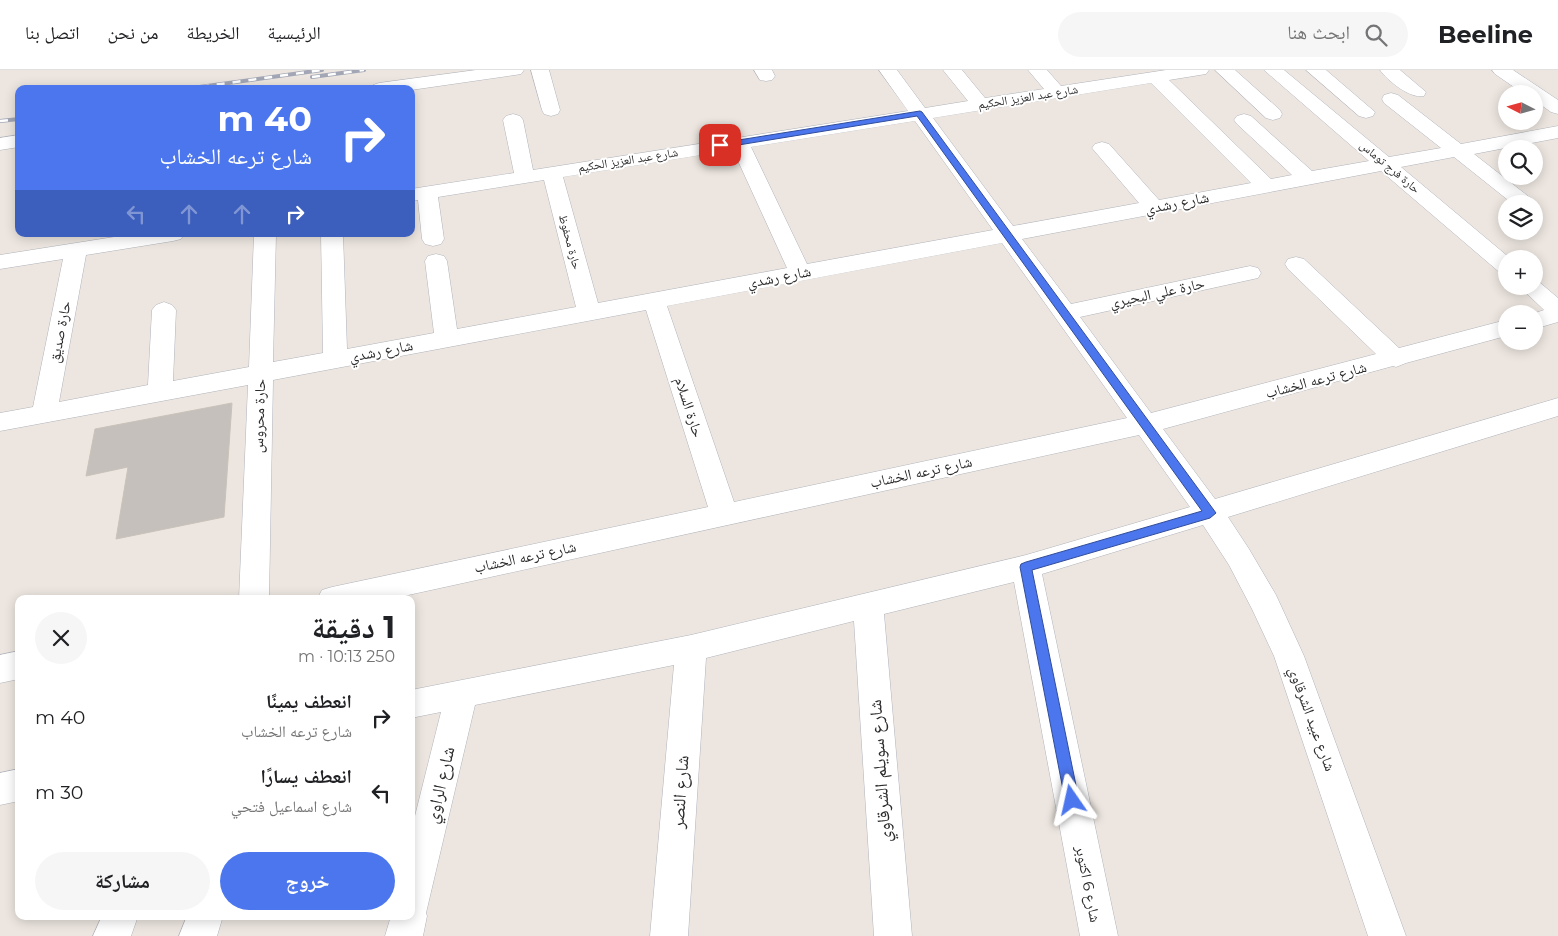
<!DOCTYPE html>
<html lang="ar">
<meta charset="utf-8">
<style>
:root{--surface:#fff;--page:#f6f6f6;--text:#202124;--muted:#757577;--line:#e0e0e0;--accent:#4c76ed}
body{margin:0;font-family:Montserrat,"Noto Naskh Arabic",sans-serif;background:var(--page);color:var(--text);direction:rtl;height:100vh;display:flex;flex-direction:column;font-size:19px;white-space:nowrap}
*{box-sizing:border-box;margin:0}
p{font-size:16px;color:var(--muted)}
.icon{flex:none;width:28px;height:28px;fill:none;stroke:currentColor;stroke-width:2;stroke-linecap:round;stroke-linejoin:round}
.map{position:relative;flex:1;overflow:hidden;direction:ltr}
.sheet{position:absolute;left:15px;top:525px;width:400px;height:325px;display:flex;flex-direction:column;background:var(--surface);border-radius:10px;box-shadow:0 2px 12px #0003;direction:rtl}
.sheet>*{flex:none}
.guide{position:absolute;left:15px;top:15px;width:400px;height:152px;border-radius:10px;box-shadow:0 2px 12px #0003;direction:rtl;background:#4c76ed;color:#fff;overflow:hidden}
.needle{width:32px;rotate:276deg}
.buttons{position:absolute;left:1498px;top:15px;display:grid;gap:10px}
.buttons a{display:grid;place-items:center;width:45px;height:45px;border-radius:50%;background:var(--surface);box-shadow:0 2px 12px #0003;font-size:25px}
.pin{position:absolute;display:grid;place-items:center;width:42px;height:42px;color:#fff;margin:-21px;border-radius:10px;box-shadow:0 2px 8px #0006}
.me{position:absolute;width:55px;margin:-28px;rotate:349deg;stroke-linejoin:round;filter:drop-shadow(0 0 4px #0008)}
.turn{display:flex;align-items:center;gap:18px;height:105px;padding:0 20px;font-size:22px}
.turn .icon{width:65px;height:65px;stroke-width:2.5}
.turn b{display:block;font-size:35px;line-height:42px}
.lanes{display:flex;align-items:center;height:48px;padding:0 20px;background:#0003;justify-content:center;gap:25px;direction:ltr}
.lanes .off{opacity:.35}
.round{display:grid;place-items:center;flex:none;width:52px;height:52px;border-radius:26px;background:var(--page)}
.head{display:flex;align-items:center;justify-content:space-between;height:85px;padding:0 20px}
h1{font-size:30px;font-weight:700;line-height:38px}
.primary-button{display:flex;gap:10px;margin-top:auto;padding:10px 20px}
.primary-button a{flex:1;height:58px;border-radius:30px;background:var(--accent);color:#fff;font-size:20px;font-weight:700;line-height:58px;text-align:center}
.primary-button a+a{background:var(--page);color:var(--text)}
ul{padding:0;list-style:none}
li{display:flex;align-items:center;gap:15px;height:75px;padding:0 20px}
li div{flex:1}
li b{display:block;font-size:19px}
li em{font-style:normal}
header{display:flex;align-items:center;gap:30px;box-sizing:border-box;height:70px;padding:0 25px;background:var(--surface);border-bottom:1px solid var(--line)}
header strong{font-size:24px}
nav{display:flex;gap:28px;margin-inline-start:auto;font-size:18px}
.search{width:350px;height:45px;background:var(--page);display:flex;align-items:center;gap:12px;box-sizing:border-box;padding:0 18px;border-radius:28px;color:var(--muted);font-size:19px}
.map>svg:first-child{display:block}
</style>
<header>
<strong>Beeline</strong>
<div class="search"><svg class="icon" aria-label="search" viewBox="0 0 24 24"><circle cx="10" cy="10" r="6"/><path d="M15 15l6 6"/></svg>ابحث هنا</div>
<nav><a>الرئيسية</a><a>الخريطة</a><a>من نحن</a><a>اتصل بنا</a></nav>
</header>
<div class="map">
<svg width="1558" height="866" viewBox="0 0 1558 866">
<rect width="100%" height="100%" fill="#ede6e0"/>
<path fill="#c5c0bc" stroke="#c8c2b9" d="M 232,333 L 224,447 L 116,469 L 128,397 L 86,406 L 95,359 Z"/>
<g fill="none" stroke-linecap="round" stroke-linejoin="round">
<defs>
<path id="minor" d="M 476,0 L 524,0 L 521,4 L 515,5 L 411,20 L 370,19 L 373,15 L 379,13 Z
M 531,0 L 549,0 L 560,40 L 558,44 L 551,46 L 544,44 L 542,40 Z
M 754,0 L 772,0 L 775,6 L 772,10 L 766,11 L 760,10 Z
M 879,0 L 897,0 L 925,38 L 968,31 L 943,0 L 962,0 L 985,28 L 1044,19 L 1028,0 L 1047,0 L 1061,16 L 1166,0 L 1209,0 L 1206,4 L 1169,10 L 1271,109 L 1292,105 L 1237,54 L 1234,50 L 1237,46 L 1244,44 L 1251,46 L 1312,101 L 1369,91 L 1264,0 L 1284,0 L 1389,87 L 1441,78 L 1384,33 L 1382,29 L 1384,25 L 1391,23 L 1398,25 L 1461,74 L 1558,56 L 1558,68 L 1474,84 L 1533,130 L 1536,134 L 1534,138 L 1534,134 L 1513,134 L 1454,87 L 1401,97 L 1511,189 L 1506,189 L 1506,203 L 1498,201 L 1381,101 L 1022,169 L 1071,234 L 1250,196 L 1258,198 L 1261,203 L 1258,208 L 1080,247 L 1151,343 L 1376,284 L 1288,199 L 1285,194 L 1288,189 L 1296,187 L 1304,189 L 1399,278 L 1506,250 L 1506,266 L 1406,293 L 1396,297 L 1393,296 L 1163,359 L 1215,429 L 1558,328 L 1558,346 L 1228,447 L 1249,479 L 1276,525 L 1304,586 L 1406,866 L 1368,866 L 1274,586 L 1252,539 L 1229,495 L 1203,455 L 1042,504 L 1118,866 L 1080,866 L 1014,512 L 884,544 L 912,866 L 874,866 L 854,551 L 706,588 L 688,866 L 650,866 L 674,595 L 475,635 L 426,843 L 427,846 L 423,866 L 385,866 L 391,846 L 411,846 L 411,762 L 441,642 L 411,648 L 411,620 L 691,565 L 1026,485 L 1190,437 L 1139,365 L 390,529 L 317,529 L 322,520 L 332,517 L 708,437 L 646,240 L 273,310 L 269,529 L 239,529 L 248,315 L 0,361 L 0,343 L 33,337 L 63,189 L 0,199 L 0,185 L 133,164 L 184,164 L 181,169 L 173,171 L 86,185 L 59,332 L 148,315 L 152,240 L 156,235 L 164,232 L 172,235 L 176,240 L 173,311 L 249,297 L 254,164 L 276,164 L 273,292 L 323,283 L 321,164 L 343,164 L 347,279 L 434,263 L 425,191 L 428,186 L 436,184 L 444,186 L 447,191 L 457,259 L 576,237 L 544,110 L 438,127 L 444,169 L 441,174 L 433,176 L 425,174 L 422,169 L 418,130 L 411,131 L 411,119 L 514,103 L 503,50 L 506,46 L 513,44 L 520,46 L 523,50 L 533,100 L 908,41 ZM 1151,13 L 1251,113 L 1159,130 L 1109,74 L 1102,72 L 1095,74 L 1092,78 L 1139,133 L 1013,156 L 933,48 ZM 915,51 L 993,160 L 807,194 L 751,77 ZM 733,80 L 787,198 L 598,233 L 563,107 ZM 1002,173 L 1127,348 L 734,432 L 667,236 Z
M 1215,0 L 1235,0 L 1280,40 L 1282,44 L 1280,48 L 1273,50 L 1266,48 Z
M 1306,0 L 1326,0 L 1375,42 L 1373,46 L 1366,48 L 1359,46 Z
M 1380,0 L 1400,0 L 1426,22 L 1424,26 C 1410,29 1388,11 1380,0 Z
M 1492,0 L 1513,0 L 1558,30 L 1558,44 L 1551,42 L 1534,30 L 1534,24 L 1524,24 L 1495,4 Z
M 19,65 L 19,77 L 0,80 L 0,68 Z
M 1534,210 L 1538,211 L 1558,228 L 1558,252 L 1534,259 L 1534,244 L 1532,244 L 1544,240 L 1519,216 L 1534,216 Z
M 19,581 L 19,609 L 0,613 L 0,585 Z
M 19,699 L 19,731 L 0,735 L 0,703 Z
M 102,846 L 138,846 L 131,866 L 93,866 Z
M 187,846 L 223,846 L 217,866 L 179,866 Z"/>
</defs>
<use href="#minor" stroke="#b0b3bb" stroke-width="1"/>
<use href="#minor" fill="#fff" fill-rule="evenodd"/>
<defs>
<path id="rail" d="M 312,7 L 364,0
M 185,19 L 322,0
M 0,51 L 19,49"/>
</defs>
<use href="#rail" stroke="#a2a6b5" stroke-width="4"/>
<use href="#rail" stroke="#fff" stroke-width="2.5" stroke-dasharray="8" stroke-linecap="butt"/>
</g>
<path fill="#4c76ed" stroke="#314d9a" d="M 920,41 L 922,42 L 1216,443 L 1210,448 L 1032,500 L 1079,730 L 1077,735 L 1072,737 L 1067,735 L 1065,730 L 1020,497 L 1021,494 L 1026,492 L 1202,441 L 917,46 L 720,78 L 716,75 L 720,73 Z"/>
<g text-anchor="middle" stroke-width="4" stroke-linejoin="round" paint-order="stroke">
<g font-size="12" fill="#2c2c2c" stroke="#fff">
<text transform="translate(1028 27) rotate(-9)" y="4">شارع عبد العزيز الحكيم</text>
<text transform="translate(628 90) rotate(-9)" y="4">شارع عبد العزيز الحكيم</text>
<text transform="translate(1390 97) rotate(40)" y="4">حارة فرج توماس</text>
<text transform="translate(570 172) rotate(75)" y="4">حارة محفوظ</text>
</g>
<g font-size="15" fill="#2c2c2c" stroke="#fff">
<text transform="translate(1177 133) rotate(-11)" y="5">شارع رشدي</text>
<text transform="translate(779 207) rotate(-11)" y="5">شارع رشدي</text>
<text transform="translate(1157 223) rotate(-12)" y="5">حارة علي البحيري</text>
<text transform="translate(60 262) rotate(-79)" y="5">حارة صديق</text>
<text transform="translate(381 281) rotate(-11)" y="5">شارع رشدي</text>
<text transform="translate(1316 310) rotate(-15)" y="5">شارع ترعه الخشاب</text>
<text transform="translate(689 337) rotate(72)" y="5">حارة السلام</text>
<text transform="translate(259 346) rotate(-88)" y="5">حارة محروس</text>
<text transform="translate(921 402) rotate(-12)" y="5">شارع ترعه الخشاب</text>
<text transform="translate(525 487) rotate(-12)" y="5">شارع ترعه الخشاب</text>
<text transform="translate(1312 649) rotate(70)" y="5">شارع عبيد الشرقاوي</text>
<text transform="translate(1088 814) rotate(79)" y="5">شارع 6 اكتوبر</text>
</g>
<g font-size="18" fill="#2c2c2c" stroke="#fff">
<text transform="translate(880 701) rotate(-94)" y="6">شارع سويلم الشرقاوي</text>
<text transform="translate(440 715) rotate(-77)" y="6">شارع الراوي</text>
<text transform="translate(680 722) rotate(-86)" y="6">شارع النصر</text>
</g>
</g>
</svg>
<div class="buttons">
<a><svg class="needle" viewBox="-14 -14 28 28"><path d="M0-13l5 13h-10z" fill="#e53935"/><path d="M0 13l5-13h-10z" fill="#757577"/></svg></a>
<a><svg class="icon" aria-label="search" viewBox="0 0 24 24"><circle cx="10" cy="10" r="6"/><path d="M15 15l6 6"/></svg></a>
<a><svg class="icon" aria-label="layers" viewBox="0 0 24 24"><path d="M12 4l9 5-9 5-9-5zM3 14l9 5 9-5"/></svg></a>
<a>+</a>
<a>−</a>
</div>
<div class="pin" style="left:720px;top:75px;background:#d93025"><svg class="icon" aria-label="arrive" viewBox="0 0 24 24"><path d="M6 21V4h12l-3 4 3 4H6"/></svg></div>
<svg class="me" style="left:1072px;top:730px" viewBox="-20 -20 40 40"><path d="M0-17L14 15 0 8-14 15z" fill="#4c76ed" stroke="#fff" stroke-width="4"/></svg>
<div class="guide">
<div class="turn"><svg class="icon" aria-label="right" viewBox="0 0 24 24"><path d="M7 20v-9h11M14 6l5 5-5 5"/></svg><div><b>40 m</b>شارع ترعه الخشاب</div></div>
<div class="lanes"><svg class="icon off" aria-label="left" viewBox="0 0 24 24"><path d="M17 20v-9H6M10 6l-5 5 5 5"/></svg><svg class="icon off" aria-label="ahead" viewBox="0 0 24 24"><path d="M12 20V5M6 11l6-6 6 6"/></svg><svg class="icon off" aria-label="ahead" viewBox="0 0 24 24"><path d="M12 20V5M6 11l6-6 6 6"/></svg><svg class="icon" aria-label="right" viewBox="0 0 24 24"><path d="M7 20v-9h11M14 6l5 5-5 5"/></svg></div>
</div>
<section class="sheet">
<div class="head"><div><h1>1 دقيقة</h1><p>250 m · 10:13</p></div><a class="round"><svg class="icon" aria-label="close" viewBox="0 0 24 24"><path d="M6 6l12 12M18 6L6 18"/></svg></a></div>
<ul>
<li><svg class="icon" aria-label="right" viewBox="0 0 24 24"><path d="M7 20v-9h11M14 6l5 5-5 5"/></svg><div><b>انعطف يمينًا</b><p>شارع ترعه الخشاب</p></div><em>40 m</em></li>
<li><svg class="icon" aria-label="left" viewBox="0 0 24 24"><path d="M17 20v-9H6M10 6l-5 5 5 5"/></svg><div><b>انعطف يسارًا</b><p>شارع اسماعيل فتحي</p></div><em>30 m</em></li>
</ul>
<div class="primary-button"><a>خروج</a><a>مشاركة</a></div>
</section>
</div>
